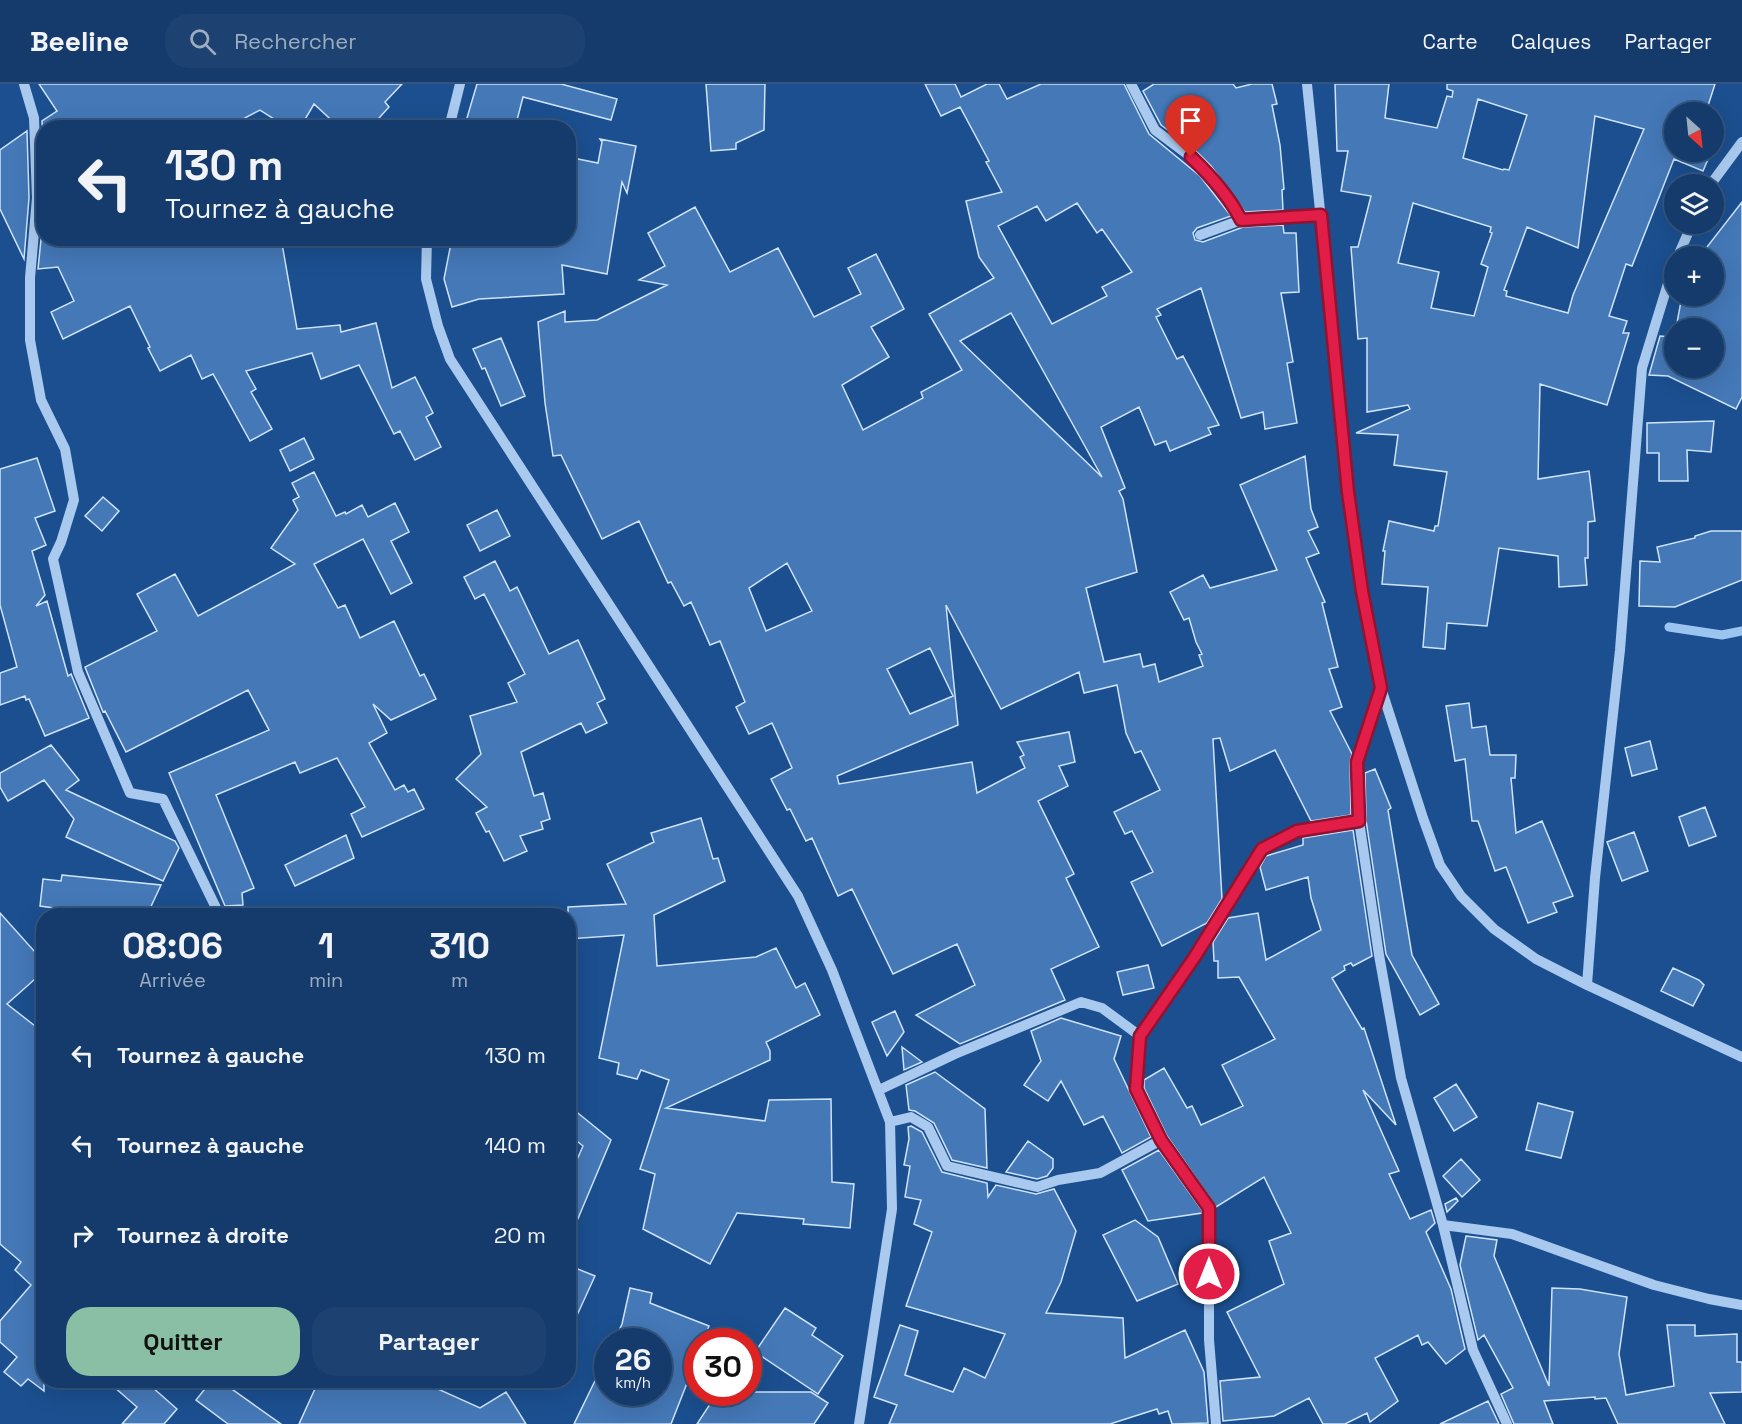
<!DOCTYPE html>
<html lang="fr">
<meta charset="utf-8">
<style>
:root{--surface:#143b6b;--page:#1d4271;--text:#f1f3f6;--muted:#9dadc1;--line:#33557e;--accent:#8abfa5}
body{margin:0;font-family:"Space Grotesk",sans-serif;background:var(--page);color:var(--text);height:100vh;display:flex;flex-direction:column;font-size:22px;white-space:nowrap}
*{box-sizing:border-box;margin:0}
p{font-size:20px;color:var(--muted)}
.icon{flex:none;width:33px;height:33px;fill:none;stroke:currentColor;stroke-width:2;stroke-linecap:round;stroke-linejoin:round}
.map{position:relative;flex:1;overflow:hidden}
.details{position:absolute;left:36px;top:824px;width:540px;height:480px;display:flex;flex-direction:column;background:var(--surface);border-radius:24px;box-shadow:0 6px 24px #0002,0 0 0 2px var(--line)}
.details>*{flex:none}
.top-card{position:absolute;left:36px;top:36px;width:540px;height:126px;border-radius:24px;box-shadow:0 6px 24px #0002,0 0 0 2px var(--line);background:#143b6b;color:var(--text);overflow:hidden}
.needle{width:39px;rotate:153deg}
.fabs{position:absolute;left:1664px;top:18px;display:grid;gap:12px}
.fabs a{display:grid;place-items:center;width:60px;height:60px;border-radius:50%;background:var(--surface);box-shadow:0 6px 24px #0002,0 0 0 2px var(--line);font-size:30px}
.speed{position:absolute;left:594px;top:1244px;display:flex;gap:12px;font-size:30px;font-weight:700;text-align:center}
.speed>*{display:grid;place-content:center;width:78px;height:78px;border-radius:50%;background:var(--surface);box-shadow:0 6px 24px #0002,0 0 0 2px var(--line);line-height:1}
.speed small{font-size:15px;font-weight:400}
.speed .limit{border:9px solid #d22;background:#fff;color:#111}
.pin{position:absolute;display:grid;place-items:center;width:51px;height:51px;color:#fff;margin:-62px -26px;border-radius:50% 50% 50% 0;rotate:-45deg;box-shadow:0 0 6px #0007}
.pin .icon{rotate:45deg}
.me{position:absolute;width:66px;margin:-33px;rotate:0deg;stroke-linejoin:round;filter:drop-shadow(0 0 4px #0008)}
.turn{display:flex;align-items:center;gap:21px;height:126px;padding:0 30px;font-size:27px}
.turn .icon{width:78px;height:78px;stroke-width:2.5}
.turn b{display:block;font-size:42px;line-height:51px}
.eta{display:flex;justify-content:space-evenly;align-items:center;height:102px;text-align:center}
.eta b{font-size:36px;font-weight:800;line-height:42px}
.primary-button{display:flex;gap:12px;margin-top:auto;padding:12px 30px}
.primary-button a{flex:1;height:69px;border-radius:24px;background:var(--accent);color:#111;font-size:24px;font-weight:800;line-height:69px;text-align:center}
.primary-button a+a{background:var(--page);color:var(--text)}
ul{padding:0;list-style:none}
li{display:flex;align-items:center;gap:18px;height:90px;padding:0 30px}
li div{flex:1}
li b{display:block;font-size:22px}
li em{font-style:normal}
header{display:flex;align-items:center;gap:36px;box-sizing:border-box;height:84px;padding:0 30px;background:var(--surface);border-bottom:2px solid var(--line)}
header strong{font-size:28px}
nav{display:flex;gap:33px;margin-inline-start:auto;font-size:21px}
.search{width:420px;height:54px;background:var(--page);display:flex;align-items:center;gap:15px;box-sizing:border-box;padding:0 21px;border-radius:24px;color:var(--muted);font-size:22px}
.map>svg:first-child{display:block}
</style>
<header>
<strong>Beeline</strong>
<div class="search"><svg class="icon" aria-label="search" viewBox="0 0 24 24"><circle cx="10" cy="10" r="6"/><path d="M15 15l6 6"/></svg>Rechercher</div>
<nav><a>Carte</a><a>Calques</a><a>Partager</a></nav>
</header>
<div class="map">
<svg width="1742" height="1340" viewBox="0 0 1742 1340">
<rect width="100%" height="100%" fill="#1b4f8f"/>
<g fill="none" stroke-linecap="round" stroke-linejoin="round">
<path stroke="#9cc4f0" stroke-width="9" d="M 1669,543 L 1722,551 L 1742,547"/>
</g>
<path fill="#4478b7" stroke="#cfe3fa" stroke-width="1.5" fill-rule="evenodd" d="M 39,0 L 402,0 L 385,18 L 389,23 L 370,44 L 340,44 L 314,20 L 300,44 L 288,44 L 260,26 L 226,44 L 44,44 L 44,87 L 42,37 L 57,27 Z
M 477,0 L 561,0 L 617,15 L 611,36 L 523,13 L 515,44 L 464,44 Z
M 706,0 L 765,0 L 764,46 L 736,59 L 736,65 L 711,67 Z
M 925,0 L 955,0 L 961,13 L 987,0 L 999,0 L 1007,15 L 1041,0 L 1124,0 L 1149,50 L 1200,92 L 1231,132 L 1197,144 L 1193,149 L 1195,156 L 1203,158 L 1243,143 L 1283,141 L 1284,149 L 1296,149 L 1299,208 L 1281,209 L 1293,278 L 1287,279 L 1297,339 L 1265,345 L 1263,328 L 1241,334 L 1201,204 L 1157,225 L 1161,231 L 1156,233 L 1177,275 L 1183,272 L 1219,341 L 1208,344 L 1211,350 L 1170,367 L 1166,357 L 1155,361 L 1139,323 L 1101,343 L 1125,404 L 1119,407 L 1123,415 L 1137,488 L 1086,504 L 1104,578 L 1140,570 L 1143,583 L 1155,580 L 1159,598 L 1203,582 L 1199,571 L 1202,570 L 1196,558 L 1189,534 L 1184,536 L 1170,508 L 1203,491 L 1210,504 L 1277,486 L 1240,401 L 1305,372 L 1311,425 L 1318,443 L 1308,447 L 1319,469 L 1306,474 L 1325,518 L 1322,519 L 1338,583 L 1329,585 L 1342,623 L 1330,627 L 1352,670 L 1350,678 L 1351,731 L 1311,737 L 1275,666 L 1230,687 L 1220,654 L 1213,655 L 1222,815 L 1207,839 L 1162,862 L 1131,798 L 1153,788 L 1132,747 L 1125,750 L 1114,728 L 1160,706 L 1141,667 L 1135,669 L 1126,649 L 1117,601 L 1084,609 L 1079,588 L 1001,625 L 946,521 L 958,641 L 837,692 L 839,700 L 972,678 L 977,709 L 1025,684 L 1020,673 L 1024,671 L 1017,658 L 1069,648 L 1075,678 L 1059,682 L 1068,702 L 1038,717 L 1074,790 L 1066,794 L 1099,863 L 1051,885 L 1065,916 L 960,960 L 916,931 L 975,901 L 957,860 L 893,890 L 852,805 L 838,812 L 812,754 L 806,757 L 790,725 L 787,726 L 771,695 L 792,684 L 772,639 L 749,650 L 736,623 L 745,618 L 720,557 L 710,561 L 691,518 L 684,522 L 671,498 L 668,499 L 639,437 L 602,455 L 561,371 L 553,372 L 545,319 L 538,238 L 565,227 L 565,238 L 597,236 L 667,201 L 639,196 L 665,182 L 648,149 L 695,123 L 730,188 L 778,164 L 814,233 L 861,210 L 848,184 L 876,170 L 904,225 L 871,243 L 889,273 L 842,301 L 863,346 L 923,314 L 921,308 L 962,286 L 929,230 L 994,194 L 979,173 L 966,117 L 1002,108 L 986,78 L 989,77 L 960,23 L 941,32 ZM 1077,119 L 1097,149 L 1102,145 L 1132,188 L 1102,203 L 1107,212 L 1052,240 L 998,142 L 1037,122 L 1046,137 ZM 1011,229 L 1102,393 L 960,257 ZM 787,479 L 812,527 L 766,547 L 749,504 ZM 930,564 L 953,612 L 910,630 L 887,585 Z
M 1154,0 L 1233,0 L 1236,4 L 1252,0 L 1272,0 L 1277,20 L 1272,21 L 1280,61 L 1284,105 L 1282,106 L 1283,126 L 1245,128 L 1211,82 L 1196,67 L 1161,41 L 1143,7 Z
M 1335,0 L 1389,0 L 1385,34 L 1437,44 L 1447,12 L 1452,13 L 1453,7 L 1447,5 L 1447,0 L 1715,0 L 1706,28 L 1674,28 L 1674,68 L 1711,68 L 1703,87 L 1674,75 L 1632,182 L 1626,180 L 1609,232 L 1627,237 L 1623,249 L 1629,249 L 1607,321 L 1540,300 L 1538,395 L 1589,387 L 1595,437 L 1588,438 L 1588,474 L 1585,474 L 1587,501 L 1559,503 L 1558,472 L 1499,464 L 1487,542 L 1447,539 L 1445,565 L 1423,563 L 1428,503 L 1382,500 L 1385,467 L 1383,467 L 1389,437 L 1434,447 L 1435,442 L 1438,442 L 1447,388 L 1394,381 L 1398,351 L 1356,349 L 1410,325 L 1408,321 L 1367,328 L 1367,254 L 1358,255 L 1351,163 L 1358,163 L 1371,112 L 1341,107 L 1348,67 L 1337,67 ZM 1478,15 L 1527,31 L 1509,86 L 1504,85 L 1503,86 L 1463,74 ZM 1595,32 L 1644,45 L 1573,211 L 1568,229 L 1506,212 L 1507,207 L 1504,206 L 1527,143 L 1578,164 ZM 1413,119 L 1491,143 L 1490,148 L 1492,149 L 1481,180 L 1488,183 L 1474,232 L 1431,224 L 1439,188 L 1398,179 Z
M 27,47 L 29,114 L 24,175 L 0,125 L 0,66 Z
M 600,55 L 636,62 L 627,109 L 622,98 L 607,190 L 562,181 L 564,210 L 479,215 L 452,223 L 444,195 L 452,154 L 568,154 L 568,73 L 598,79 L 602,58 Z
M 1742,118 L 1742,313 L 1736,325 L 1668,292 L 1649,291 L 1660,252 L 1674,253 L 1674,284 L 1713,284 L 1713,244 L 1676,244 L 1682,212 L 1713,212 L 1713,172 L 1700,172 Z
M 44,126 L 44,154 L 138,154 L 137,163 L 209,154 L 281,154 L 297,245 L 340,241 L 341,248 L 376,239 L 392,304 L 415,293 L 433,329 L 426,333 L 441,363 L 415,376 L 400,347 L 394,350 L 359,281 L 321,295 L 312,269 L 246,287 L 256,305 L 251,308 L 272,345 L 250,357 L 213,290 L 202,295 L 191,271 L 160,287 L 148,264 L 150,263 L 130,222 L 63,255 L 51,228 L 74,217 L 58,183 L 38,185 Z
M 501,254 L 525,312 L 501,322 L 485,284 L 482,285 L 473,265 Z
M 1714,337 L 1711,368 L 1687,366 L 1688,397 L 1659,397 L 1659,369 L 1647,369 L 1647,339 Z
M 304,354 L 314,375 L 290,387 L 280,366 Z
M 37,374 L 55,427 L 35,434 L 46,461 L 32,467 L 45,511 L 36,522 L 47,517 L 68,592 L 71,590 L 89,634 L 45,652 L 29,615 L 26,616 L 25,612 L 0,621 L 0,589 L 17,583 L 0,521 L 0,385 Z
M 314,388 L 336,432 L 345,428 L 346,430 L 362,421 L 368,433 L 395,419 L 409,448 L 391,457 L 412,499 L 391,510 L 363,455 L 314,480 L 338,524 L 345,521 L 360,554 L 394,537 L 420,592 L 424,590 L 436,615 L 391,636 L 373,620 L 387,649 L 369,659 L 395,706 L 404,701 L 408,708 L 414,705 L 424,725 L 362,753 L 351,730 L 365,723 L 337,674 L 300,689 L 295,678 L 216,711 L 254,804 L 242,809 L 243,821 L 225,822 L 169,689 L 269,646 L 248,606 L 126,668 L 105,627 L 103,628 L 85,583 L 157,547 L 137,510 L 175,490 L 198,532 L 295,480 L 271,464 L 298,426 L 293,416 L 299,413 L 292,399 Z
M 103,413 L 119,427 L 102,447 L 85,432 Z
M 497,426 L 510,452 L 480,467 L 467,441 Z
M 1711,447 L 1742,447 L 1742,496 L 1675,523 L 1639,522 L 1640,477 L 1660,478 L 1657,463 L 1695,454 L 1695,452 Z
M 495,477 L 510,507 L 517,503 L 549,570 L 578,556 L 605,615 L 597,619 L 607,639 L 586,649 L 581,639 L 521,668 L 534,712 L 543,709 L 550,735 L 541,738 L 543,745 L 520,752 L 527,767 L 504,777 L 489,747 L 486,748 L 476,729 L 487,723 L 456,695 L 481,670 L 470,632 L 517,618 L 508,599 L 525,590 L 484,510 L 475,515 L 464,493 Z
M 1469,619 L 1472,644 L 1486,642 L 1490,671 L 1516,671 L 1515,694 L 1511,694 L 1516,749 L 1542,737 L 1573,812 L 1553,819 L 1557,828 L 1528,839 L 1506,783 L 1495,787 L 1478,737 L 1472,737 L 1465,675 L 1455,677 L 1446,622 Z
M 1650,657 L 1657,685 L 1632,692 L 1625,664 Z
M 51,661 L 79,696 L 66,706 L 175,757 L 179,764 L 163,797 L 66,753 L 74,735 L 44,696 L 8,717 L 0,703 L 0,689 Z
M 1375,685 L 1391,724 L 1388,726 L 1412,871 L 1439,920 L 1420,931 L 1386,870 L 1366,736 L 1365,689 Z
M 1705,723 L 1716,752 L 1689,762 L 1679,733 Z
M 701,734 L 713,775 L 718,774 L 725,797 L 654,831 L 657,882 L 756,873 L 776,864 L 796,904 L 805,899 L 820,931 L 766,958 L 770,967 L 770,976 L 666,1024 L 765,1037 L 769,1016 L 831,1015 L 832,1098 L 854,1100 L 850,1144 L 803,1140 L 804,1135 L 737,1129 L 710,1180 L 643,1145 L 655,1090 L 640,1085 L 669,996 L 641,986 L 637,995 L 617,990 L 619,979 L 599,974 L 624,851 L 568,855 L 568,823 L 626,820 L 607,780 L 654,758 L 651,749 Z
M 1353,746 L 1372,872 L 1353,882 L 1351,879 L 1344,882 L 1345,886 L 1332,894 L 1362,945 L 1364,944 L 1396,1041 L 1363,1006 L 1399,1087 L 1389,1090 L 1410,1135 L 1431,1126 L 1435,1139 L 1426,1148 L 1451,1205 L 1465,1265 L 1446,1280 L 1428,1258 L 1422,1261 L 1418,1251 L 1375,1274 L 1398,1317 L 1370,1338 L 1367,1329 L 1345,1340 L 1323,1340 L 1309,1314 L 1274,1332 L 1223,1337 L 1220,1297 L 1260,1293 L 1227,1228 L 1284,1200 L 1269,1157 L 1291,1149 L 1264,1093 L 1216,1123 L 1167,1052 L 1144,1004 L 1144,996 L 1164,984 L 1187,1024 L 1192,1022 L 1201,1041 L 1243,1022 L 1222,981 L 1275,955 L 1239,893 L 1218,894 L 1218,877 L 1214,877 L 1213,858 L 1228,834 L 1258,829 L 1266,876 L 1321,846 L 1311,814 L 1308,793 L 1266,806 L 1260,783 L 1266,772 L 1303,761 L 1303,754 Z
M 1634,748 L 1648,787 L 1622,797 L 1607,758 Z
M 346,751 L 354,774 L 295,802 L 285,781 Z
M 62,791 L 161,801 L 147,831 L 105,831 L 40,822 L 43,795 L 61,797 Z
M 0,829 L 44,878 L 44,887 L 7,920 L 44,949 L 44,1307 L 28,1295 L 21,1302 L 4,1288 L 17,1273 L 0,1258 L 0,1237 L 31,1201 L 15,1186 L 21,1178 L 0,1160 Z
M 1148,881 L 1154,904 L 1123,911 L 1117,888 Z
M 1673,884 L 1699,896 L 1704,901 L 1693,922 L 1661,907 Z
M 895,927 L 904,948 L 887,972 L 872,938 Z
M 1061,934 L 1121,952 L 1114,975 L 1151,1053 L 1122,1069 L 1103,1032 L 1084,1041 L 1061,997 L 1048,1017 L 1024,1001 L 1041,977 L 1031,947 Z
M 902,963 L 922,978 L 904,986 Z
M 935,988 L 985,1025 L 987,1084 L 952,1076 L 934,1039 L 915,1027 L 909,1026 L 906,1001 Z
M 1456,1000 L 1477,1033 L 1454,1047 L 1434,1014 Z
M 1538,1019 L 1573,1028 L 1561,1074 L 1526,1066 Z
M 568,1021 L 611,1056 L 569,1156 L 568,1096 L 583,1062 L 568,1050 Z
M 911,1042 L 922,1048 L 942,1088 L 987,1099 L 988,1113 L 996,1101 L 1036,1110 L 1054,1105 L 1076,1147 L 1061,1198 L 1046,1229 L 1123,1234 L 1125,1274 L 1185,1246 L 1204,1288 L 1208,1339 L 1172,1340 L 1168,1327 L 1159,1330 L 1157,1325 L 1110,1340 L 889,1340 L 897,1321 L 874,1313 L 900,1241 L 918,1247 L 905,1291 L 953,1308 L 964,1284 L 985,1294 L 1005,1250 L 906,1222 L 932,1148 L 914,1140 L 921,1116 L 905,1113 L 910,1082 L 904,1081 L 909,1055 L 908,1043 Z
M 1028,1057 L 1053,1075 L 1053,1084 L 1047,1092 L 1037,1095 L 1006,1088 Z
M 1159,1066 L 1202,1126 L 1202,1129 L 1148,1137 L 1122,1086 Z
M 1461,1075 L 1480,1096 L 1462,1113 L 1443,1092 Z
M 1456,1114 L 1458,1117 L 1447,1128 L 1445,1120 Z
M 1135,1136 L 1158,1153 L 1178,1200 L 1137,1217 L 1103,1151 Z
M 1466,1152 L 1497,1156 L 1494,1172 L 1549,1302 L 1552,1204 L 1580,1205 L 1627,1213 L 1619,1270 L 1626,1311 L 1674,1302 L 1667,1241 L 1695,1241 L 1695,1252 L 1737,1250 L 1737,1278 L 1742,1278 L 1742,1308 L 1710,1309 L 1725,1340 L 1618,1340 L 1606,1314 L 1595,1315 L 1595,1313 L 1544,1317 L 1553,1340 L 1514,1340 L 1501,1310 L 1513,1304 L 1484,1251 L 1478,1256 L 1460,1181 Z
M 568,1181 L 595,1192 L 568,1251 Z
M 630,1204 L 652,1209 L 650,1219 L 709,1242 L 703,1257 L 698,1257 L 698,1271 L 671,1340 L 574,1340 L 608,1270 L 608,1308 L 658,1308 L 658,1257 L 614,1257 L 622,1240 Z
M 785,1224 L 816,1244 L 812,1251 L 843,1272 L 818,1310 L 755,1268 Z
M 106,1296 L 144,1296 L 177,1325 L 164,1340 L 122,1340 L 137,1323 Z
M 212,1296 L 219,1296 L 281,1340 L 228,1340 L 196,1316 Z
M 319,1296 L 418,1296 L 480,1324 L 506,1308 L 526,1340 L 299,1340 Z
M 718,1308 L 811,1308 L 828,1319 L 814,1340 L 697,1340 Z
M 1488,1317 L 1499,1340 L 1440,1340 Z"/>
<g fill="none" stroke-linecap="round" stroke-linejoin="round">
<path stroke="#a9c9ee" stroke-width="10" d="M 24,0 L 34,34 L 37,114 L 30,194 L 30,256 L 41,316 L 65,365 L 74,416 L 61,458 L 53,475 L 78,588 L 130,709 L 163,715 L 219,830 L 281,827 L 282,831
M 1131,0 L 1155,46 L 1191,73 L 1206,87 L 1236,126 L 1241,136
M 1307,0 L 1349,408 L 1362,507 L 1381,604 L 1423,734 L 1440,781 L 1461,812 L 1494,845 L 1536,875 L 1587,901 L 1742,973
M 449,44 L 460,0
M 1711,100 L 1742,58
M 1200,151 L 1241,136 L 1321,131
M 427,154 L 426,195 L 438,242 L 450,275 L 798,812 L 832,886 L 890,1038 L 892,1125 L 859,1340
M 1678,172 L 1692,140
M 1381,604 L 1357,678 L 1359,737 L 1379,871 L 1401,994 L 1443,1141 L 1473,1266 L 1507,1340
M 1587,901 L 1595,794 L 1620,566 L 1642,284 L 1674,180
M 1140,952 L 1194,875 L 1262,765 L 1297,747 L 1359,737
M 879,1006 L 955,970 L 1081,918 L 1102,924 L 1140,952 L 1136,1005 L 1161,1056
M 890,1038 L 911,1033 L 928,1043 L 947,1082 L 1037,1103 L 1058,1096 L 1100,1089 L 1161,1056 L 1209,1124 L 1209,1256 L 1216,1340
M 1443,1141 L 1512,1150 L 1654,1201 L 1709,1215 L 1742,1221"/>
</g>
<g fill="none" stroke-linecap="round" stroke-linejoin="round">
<defs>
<path id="route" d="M 1191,73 C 1210,91 1229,112 1241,136 L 1321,131 L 1348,408 L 1362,507 L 1381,604 L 1357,678 L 1359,737 L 1297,747 L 1262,765 L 1194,874 L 1140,952 L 1136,1005 L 1161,1056 L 1209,1124 L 1209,1190"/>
</defs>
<use href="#route" stroke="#92132f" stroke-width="15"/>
<use href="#route" stroke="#e11d48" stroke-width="10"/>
</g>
</svg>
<div class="fabs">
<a><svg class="needle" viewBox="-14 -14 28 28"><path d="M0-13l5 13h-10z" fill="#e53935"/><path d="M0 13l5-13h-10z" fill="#9dadc1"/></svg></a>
<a><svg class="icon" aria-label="layers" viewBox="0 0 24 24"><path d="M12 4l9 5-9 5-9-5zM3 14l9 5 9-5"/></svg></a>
<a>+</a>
<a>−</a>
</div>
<div class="speed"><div>26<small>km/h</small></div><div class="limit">30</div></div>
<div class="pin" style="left:1191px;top:73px;background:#d93025"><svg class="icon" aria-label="arrive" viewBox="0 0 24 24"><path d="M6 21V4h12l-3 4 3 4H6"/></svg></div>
<svg class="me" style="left:1209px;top:1190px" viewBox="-20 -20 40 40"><circle r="17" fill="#e11d48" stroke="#fff" stroke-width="3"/><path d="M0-11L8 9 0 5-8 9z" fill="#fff"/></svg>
<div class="top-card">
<div class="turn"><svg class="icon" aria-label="left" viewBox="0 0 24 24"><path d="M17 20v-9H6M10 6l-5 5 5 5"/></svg><div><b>130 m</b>Tournez à gauche</div></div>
</div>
<section class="details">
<div class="eta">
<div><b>08:06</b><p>Arrivée</p></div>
<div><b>1</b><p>min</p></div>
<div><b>310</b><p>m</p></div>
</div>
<ul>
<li><svg class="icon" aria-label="left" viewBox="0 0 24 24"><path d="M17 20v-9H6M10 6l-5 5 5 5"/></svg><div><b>Tournez à gauche</b></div><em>130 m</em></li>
<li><svg class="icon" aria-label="left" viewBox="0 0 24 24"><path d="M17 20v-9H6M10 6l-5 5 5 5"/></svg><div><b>Tournez à gauche</b></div><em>140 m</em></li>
<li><svg class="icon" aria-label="right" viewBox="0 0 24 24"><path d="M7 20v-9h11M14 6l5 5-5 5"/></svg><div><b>Tournez à droite</b></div><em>20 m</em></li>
</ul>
<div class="primary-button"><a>Quitter</a><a>Partager</a></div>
</section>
</div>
